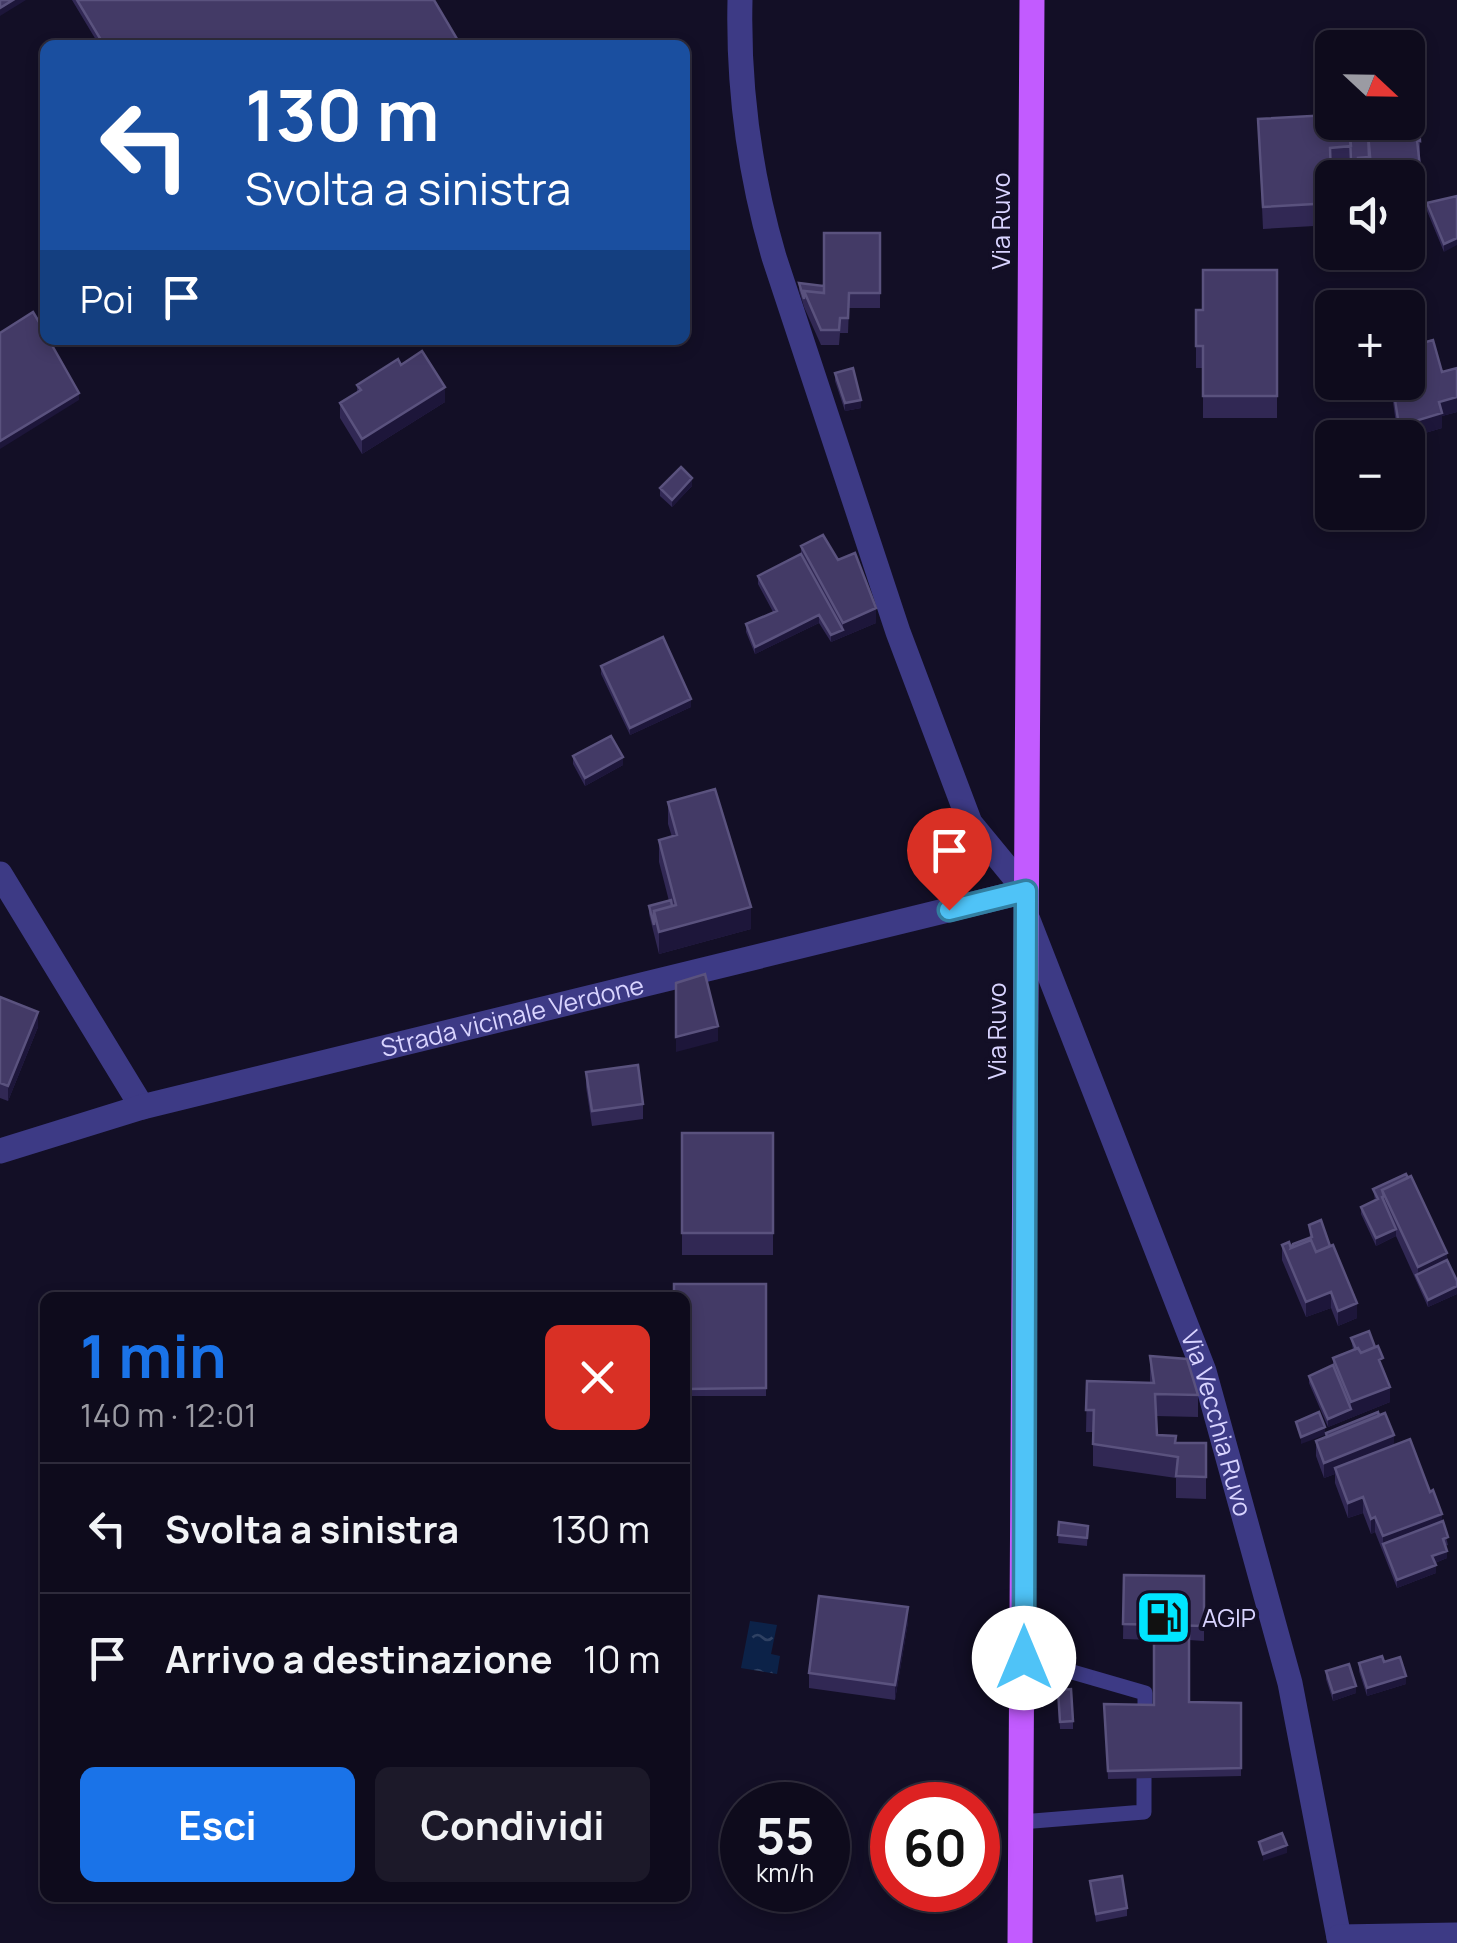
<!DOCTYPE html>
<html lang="it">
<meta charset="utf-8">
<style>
:root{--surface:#0e0b1c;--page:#1c1929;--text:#f1f3f6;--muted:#9b9ba3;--line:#2e2b3b;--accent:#1a73e8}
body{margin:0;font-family:Manrope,sans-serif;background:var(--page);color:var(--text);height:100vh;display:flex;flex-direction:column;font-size:38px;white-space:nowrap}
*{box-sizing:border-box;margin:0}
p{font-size:32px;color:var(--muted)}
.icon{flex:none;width:55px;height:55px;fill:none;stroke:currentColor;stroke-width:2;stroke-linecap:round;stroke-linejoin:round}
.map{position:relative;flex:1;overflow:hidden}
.sheet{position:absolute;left:40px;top:1292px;width:650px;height:610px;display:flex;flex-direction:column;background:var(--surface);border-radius:15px;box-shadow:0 5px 15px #0003,0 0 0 2px var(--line)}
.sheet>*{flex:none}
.top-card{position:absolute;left:40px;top:40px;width:650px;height:305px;border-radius:15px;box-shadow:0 5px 15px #0003,0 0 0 2px var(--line);background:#1a4fa0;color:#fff;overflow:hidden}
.needle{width:65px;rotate:112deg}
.controls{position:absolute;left:1315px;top:30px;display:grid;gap:20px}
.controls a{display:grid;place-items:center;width:110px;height:110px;border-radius:15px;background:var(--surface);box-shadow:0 5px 15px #0003,0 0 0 2px var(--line);font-size:50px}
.speed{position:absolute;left:720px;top:1782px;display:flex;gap:20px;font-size:50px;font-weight:700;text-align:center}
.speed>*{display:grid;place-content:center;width:130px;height:130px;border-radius:50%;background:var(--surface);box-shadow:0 5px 15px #0003,0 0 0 2px var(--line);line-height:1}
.speed small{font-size:25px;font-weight:400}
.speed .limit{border:15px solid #d22;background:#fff;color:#111}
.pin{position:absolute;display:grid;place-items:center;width:85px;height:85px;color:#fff;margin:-102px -42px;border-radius:50% 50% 50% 0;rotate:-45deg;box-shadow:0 0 10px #0007}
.pin .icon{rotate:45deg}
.me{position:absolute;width:110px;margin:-55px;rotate:0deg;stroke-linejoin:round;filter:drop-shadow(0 0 8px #0008)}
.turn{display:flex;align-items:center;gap:35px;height:210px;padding:0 40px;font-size:45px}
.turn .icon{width:130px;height:130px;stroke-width:2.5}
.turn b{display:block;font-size:70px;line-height:85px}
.then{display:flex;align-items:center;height:95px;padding:0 40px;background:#0003;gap:20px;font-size:38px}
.round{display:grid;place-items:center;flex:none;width:105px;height:105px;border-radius:15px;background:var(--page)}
.overview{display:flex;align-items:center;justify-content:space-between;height:170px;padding:0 40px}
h1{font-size:60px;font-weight:700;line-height:75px;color:var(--accent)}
.button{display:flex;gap:20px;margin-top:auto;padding:20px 40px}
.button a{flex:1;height:115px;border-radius:15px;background:var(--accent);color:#fff;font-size:40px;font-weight:700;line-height:115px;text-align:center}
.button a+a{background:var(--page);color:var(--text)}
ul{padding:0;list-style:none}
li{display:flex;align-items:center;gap:30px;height:130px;padding:0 40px;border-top:2px solid var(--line)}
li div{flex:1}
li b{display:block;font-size:38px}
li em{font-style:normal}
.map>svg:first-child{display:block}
</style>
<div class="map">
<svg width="1457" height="1943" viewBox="0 0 1457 1943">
<defs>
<pattern id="water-ripples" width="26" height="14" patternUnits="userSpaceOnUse" patternTransform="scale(2.5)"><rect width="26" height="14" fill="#0c2248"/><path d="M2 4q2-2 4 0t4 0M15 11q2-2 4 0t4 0" fill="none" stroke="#2f4163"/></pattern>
</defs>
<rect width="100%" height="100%" fill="#130f26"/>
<path fill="url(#water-ripples)" d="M 750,1621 L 777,1625 L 771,1654 L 780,1656 L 777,1674 L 741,1668 Z"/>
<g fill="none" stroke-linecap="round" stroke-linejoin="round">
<path stroke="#3d3a85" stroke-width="15" d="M 1024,1658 L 1145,1693 L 1145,1721
M 1021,1822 L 1144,1812 L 1144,1759"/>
<g stroke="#3d3a85" stroke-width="25">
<path d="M 0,874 L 142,1107"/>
<path id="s1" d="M 1028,920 L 1204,1371 L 1290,1683 L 1340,1943"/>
<path id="s2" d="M 0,1151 L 142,1107 L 1026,891 L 970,823 L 898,632 L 774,257 C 750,175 738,86 740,0"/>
<path d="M 1339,1937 L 1457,1935"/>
</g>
<path stroke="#c25bff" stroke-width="25" d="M 1020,1943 L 1032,0"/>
</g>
<path fill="#312854" d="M 72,0 L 434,0 L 460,45 L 99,45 Z
M 1258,119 L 1330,121 L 1350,135 L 1366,133 L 1365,122 L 1408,122 L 1420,141 L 1420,156 L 1419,156 L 1421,191 L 1408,178 L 1370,178 L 1369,165 L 1359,166 L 1332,178 L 1332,225 L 1263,229 Z
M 1457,196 L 1444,252 L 1427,211 L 1427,203 Z
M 880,233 L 880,308 L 849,308 L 848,333 L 840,333 L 839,345 L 821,345 L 804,307 L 799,290 L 799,283 L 824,286 Z
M 1277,270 L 1277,418 L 1203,418 L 1203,368 L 1196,368 L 1196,310 L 1203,310 Z
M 1408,347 L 1442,372 L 1457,368 L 1457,412 L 1442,416 L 1442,428 L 1408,438 L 1398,438 L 1393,402 L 1393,387 L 1412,382 L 1408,366 Z
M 401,365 L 445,402 L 362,454 L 340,418 L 340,403 L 357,393 L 357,385 Z
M 835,373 L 861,408 L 845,411 L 835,381 Z
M 692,486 L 672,507 L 660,496 L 660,488 Z
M 801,546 L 876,623 L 831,642 L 819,623 L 755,654 L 746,632 L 746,624 L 773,612 L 758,584 L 758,576 L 801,554 Z
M 601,666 L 691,707 L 630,735 L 601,674 Z
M 573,756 L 623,765 L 585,786 L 573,764 Z
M 668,802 L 751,929 L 659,954 L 649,914 L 649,906 L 669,901 L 659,862 L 659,840 L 672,837 L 668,824 Z
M 0,997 L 38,1027 L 8,1101 L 0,1098 Z
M 586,1072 L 643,1104 L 643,1119 L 592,1126 L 586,1087 Z
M 682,1133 L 773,1133 L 773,1255 L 682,1255 Z
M 1406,1174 L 1457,1281 L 1457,1294 L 1428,1307 L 1396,1236 L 1376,1246 L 1361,1214 L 1361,1207 L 1375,1200 L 1373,1189 Z
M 1309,1225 L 1357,1318 L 1338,1326 L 1331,1308 L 1306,1317 L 1282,1260 L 1282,1245 L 1291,1247 L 1310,1237 Z
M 766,1284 L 766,1396 L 685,1396 L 685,1298 Z
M 1351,1338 L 1383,1370 L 1390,1402 L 1328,1427 L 1309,1383 L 1309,1376 L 1333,1365 L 1333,1358 L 1353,1350 Z
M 1150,1356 L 1198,1395 L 1198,1417 L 1156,1416 L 1157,1435 L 1176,1443 L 1206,1443 L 1206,1499 L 1176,1498 L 1176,1478 L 1093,1466 L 1093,1432 L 1086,1432 L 1087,1381 L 1150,1383 Z
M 1326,1433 L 1394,1445 L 1442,1521 L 1448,1545 L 1445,1546 L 1447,1558 L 1435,1563 L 1436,1573 L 1397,1588 L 1375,1532 L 1371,1534 L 1363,1513 L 1348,1518 L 1335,1483 L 1335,1474 L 1324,1478 L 1316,1456 L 1316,1441 L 1326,1437 Z
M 1059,1522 L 1088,1526 L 1087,1546 L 1058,1543 Z
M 1124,1575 L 1204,1576 L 1204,1641 L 1189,1640 L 1189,1702 L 1241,1703 L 1241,1776 L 1108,1779 L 1104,1704 L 1154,1705 L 1154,1640 L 1123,1639 Z
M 908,1622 L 895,1700 L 809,1688 L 809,1673 Z
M 1384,1662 L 1406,1684 L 1367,1696 L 1359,1671 L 1359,1663 Z
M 1326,1671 L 1356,1693 L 1333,1701 L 1326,1679 Z
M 1058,1690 L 1073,1721 L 1073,1729 L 1060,1729 Z
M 1090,1881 L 1127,1908 L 1127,1916 L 1096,1922 Z"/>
<path fill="#1d163a" d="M 13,0 L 26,0 L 0,16 L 0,8 Z
M 1421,176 L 1421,191 L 1408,196 L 1408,181 Z
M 1457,238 L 1457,245 L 1444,252 L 1444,244 Z
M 445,387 L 445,402 L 362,454 L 362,439 Z
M 79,393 L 79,400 L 0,449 L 0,441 Z
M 1457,397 L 1457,412 L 1442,416 L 1442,428 L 1408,438 L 1399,438 L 1399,426 L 1439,402 Z
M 861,400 L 861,408 L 845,411 L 845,403 Z
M 692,478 L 692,486 L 672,507 L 672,500 Z
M 876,608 L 876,623 L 831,642 L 831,635 L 843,630 L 843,623 Z
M 819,615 L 819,623 L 755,654 L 755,647 Z
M 691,699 L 691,707 L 630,735 L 630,728 Z
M 623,757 L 623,765 L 585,786 L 585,778 Z
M 751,907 L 751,929 L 659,954 L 659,932 Z
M 38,1012 L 38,1027 L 8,1101 L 8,1086 Z
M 718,1026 L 718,1041 L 676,1052 L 676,1037 Z
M 1396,1229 L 1396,1236 L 1376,1246 L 1376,1238 Z
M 1447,1253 L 1447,1268 L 1418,1282 L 1418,1267 Z
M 1457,1286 L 1457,1294 L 1428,1307 L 1428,1300 Z
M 1331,1292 L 1331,1308 L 1306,1317 L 1306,1302 Z
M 1357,1303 L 1357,1318 L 1338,1326 L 1338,1311 Z
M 1390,1387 L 1390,1402 L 1328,1427 L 1328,1419 L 1351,1409 L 1351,1402 Z
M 1325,1427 L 1325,1435 L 1301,1444 L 1301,1437 Z
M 1394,1435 L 1394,1450 L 1335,1468 L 1335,1474 L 1324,1478 L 1324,1463 Z
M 1363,1497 L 1363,1513 L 1348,1518 L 1348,1503 Z
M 1442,1514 L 1442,1529 L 1383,1544 L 1383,1552 L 1383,1536 Z
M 1375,1517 L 1375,1532 L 1371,1534 L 1371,1519 Z
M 1447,1551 L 1447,1558 L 1432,1564 L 1432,1556 Z
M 1436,1565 L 1436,1573 L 1397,1588 L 1397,1580 Z
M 908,1607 L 908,1622 L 895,1700 L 895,1685 Z
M 1406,1676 L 1406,1684 L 1367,1696 L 1367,1688 Z
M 1356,1686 L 1356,1693 L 1333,1701 L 1333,1693 Z
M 1287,1845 L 1287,1853 L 1263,1861 L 1263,1854 Z"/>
<path fill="#433a66" stroke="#5a527e" stroke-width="2.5" d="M 0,0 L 13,0 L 0,8 Z
M 77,0 L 434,0 L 460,44 L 104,45 Z
M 1417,86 L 1420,141 L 1417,140 L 1421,176 L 1408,181 L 1408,178 L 1372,178 L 1367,122 L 1408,122 L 1408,87 Z
M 1329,115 L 1330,121 L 1332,121 L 1332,122 L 1349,122 L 1351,146 L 1330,148 L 1332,203 L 1263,207 L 1258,119 Z
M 1368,133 L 1369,157 L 1358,158 L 1359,178 L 1332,178 L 1332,184 L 1331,162 L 1351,161 L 1350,135 Z
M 1457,196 L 1457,238 L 1444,244 L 1427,203 Z
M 824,233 L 880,233 L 880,293 L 849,293 L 848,318 L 840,318 L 839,330 L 821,330 L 804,291 L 824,293 Z
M 1203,270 L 1277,270 L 1277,396 L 1203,396 L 1203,346 L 1196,346 L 1196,310 L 1203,310 Z
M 799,283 L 824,286 L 824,293 L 804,291 L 804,299 Z
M 33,312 L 45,332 L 45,340 L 49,340 L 79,393 L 0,441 L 0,333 Z
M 1433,340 L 1442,372 L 1457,368 L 1457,397 L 1439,402 L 1442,413 L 1399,426 L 1393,387 L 1416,380 L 1408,347 Z
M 422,351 L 445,387 L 362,439 L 340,403 L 361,390 L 357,385 L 398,359 L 401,365 Z
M 853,368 L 861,400 L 845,403 L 835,373 Z
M 681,467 L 692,478 L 672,500 L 660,488 Z
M 823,535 L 838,560 L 855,553 L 876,608 L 843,623 L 801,546 Z
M 801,554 L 843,630 L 831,635 L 819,615 L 755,647 L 746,624 L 777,611 L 758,576 Z
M 663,637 L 691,699 L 630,728 L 601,666 Z
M 611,736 L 623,757 L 585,778 L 573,756 Z
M 715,789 L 751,907 L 659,932 L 654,911 L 676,905 L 659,840 L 677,835 L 668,802 Z
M 671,900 L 672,906 L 654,911 L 654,925 L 649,906 Z
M 705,974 L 718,1026 L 676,1037 L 676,983 Z
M 0,997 L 38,1012 L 8,1086 L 0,1083 Z
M 638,1065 L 643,1104 L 592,1111 L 586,1072 Z
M 682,1133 L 773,1133 L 773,1233 L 682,1233 Z
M 1406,1174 L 1408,1178 L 1382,1190 L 1384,1196 L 1382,1197 L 1396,1229 L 1376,1238 L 1361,1207 L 1378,1199 L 1373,1189 Z
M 1411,1176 L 1447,1253 L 1418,1267 L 1382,1190 Z
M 1321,1220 L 1330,1246 L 1316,1252 L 1311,1240 L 1291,1248 L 1293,1244 L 1312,1237 L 1309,1225 Z
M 1311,1240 L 1316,1252 L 1333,1245 L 1357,1303 L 1338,1311 L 1331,1292 L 1306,1302 L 1282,1245 L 1289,1242 L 1291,1248 Z
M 1447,1260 L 1457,1281 L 1457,1286 L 1428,1300 L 1416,1275 Z
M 674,1284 L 766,1284 L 766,1388 L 685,1389 L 685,1298 L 674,1298 Z
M 1369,1331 L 1375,1347 L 1361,1353 L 1358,1348 L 1356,1349 L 1351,1338 Z
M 1378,1346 L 1383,1358 L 1379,1360 L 1390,1387 L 1351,1402 L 1333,1358 L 1358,1348 L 1361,1353 Z
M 1150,1356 L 1187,1359 L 1198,1395 L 1155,1394 L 1157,1435 L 1176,1436 L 1175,1443 L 1206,1443 L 1206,1477 L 1176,1476 L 1178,1457 L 1093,1444 L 1094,1410 L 1086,1410 L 1087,1381 L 1154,1383 Z
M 1333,1365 L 1351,1409 L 1328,1419 L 1309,1376 Z
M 1319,1412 L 1325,1427 L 1301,1437 L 1296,1422 Z
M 1378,1412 L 1379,1416 L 1327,1437 L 1326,1433 Z
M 1385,1413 L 1394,1435 L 1324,1463 L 1316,1441 Z
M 1410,1439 L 1430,1492 L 1433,1490 L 1442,1514 L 1383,1536 L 1375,1517 L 1371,1519 L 1363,1497 L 1348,1503 L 1335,1468 Z
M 1443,1521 L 1448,1537 L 1443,1539 L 1447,1551 L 1432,1556 L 1436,1565 L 1397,1580 L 1383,1544 Z
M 1059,1522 L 1088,1526 L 1087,1538 L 1058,1535 Z
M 1124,1575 L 1204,1576 L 1204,1626 L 1123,1624 Z
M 819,1596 L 908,1607 L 895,1685 L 809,1673 Z
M 1154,1633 L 1189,1633 L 1189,1702 L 1241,1703 L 1241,1768 L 1108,1771 L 1104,1704 L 1154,1705 Z
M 1382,1656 L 1384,1662 L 1400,1657 L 1406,1676 L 1367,1688 L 1359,1663 Z
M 1349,1664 L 1356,1686 L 1333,1693 L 1326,1671 Z
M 1071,1689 L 1073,1721 L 1060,1722 L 1058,1690 Z
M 1282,1833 L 1287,1845 L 1263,1854 L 1259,1842 Z
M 1122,1876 L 1127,1908 L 1096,1914 L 1090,1881 Z"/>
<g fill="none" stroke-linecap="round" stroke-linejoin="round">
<defs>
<path id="route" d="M 949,910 L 1026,891 L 1024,1658"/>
</defs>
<use href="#route" stroke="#337fa1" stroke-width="25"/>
<use href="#route" stroke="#4fc3f7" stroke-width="18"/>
</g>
<defs>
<symbol id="fuel-square" viewBox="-11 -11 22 22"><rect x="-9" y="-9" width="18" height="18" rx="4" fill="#00e5ff" stroke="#130f26"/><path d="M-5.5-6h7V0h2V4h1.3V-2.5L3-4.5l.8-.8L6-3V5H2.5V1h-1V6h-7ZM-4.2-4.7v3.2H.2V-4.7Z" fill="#111"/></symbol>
</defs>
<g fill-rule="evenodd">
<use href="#fuel-square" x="1132" y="1586" width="63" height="63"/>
</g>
<g text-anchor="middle" stroke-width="8" stroke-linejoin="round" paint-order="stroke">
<g font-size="25" fill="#d9d4ff" stroke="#130f26">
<text transform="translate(1001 221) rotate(-90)" y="9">Via Ruvo</text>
<text dy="9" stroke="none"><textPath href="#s2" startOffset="530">Strada vicinale Verdone</textPath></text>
<text transform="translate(997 1031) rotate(-90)" y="9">Via Ruvo</text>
<text dy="9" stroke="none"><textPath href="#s1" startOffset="538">Via Vecchia Ruvo</textPath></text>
</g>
<g font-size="25" fill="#d9d4ff" stroke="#130f26" text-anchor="start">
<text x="1202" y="1627">AGIP</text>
</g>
</g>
</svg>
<div class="controls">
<a><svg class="needle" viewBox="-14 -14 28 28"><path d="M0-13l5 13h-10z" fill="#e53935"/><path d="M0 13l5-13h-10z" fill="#9b9ba3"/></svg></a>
<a><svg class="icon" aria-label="sound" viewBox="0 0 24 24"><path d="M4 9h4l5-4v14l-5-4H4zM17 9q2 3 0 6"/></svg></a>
<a>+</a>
<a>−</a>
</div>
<div class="speed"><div>55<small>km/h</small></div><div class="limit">60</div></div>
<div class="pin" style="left:949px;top:910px;background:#d93025"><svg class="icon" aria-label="arrive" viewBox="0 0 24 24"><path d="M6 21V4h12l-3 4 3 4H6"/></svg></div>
<svg class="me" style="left:1024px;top:1658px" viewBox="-20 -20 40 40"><circle r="19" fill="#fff"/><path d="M0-13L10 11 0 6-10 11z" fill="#4fc3f7"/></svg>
<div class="top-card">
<div class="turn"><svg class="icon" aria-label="left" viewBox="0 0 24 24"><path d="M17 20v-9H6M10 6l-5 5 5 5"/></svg><div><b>130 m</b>Svolta a sinistra</div></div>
<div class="then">Poi<svg class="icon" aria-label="arrive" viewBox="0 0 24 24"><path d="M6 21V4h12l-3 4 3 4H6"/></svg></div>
</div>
<section class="sheet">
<div class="overview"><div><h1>1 min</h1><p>140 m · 12:01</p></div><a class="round" style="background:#d93025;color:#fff"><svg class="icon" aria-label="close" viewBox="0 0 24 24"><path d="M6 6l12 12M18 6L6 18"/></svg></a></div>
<ul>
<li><svg class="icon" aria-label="left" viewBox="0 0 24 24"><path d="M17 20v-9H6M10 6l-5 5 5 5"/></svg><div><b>Svolta a sinistra</b></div><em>130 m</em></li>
<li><svg class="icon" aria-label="arrive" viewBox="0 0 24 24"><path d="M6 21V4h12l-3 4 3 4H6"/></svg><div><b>Arrivo a destinazione</b></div><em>10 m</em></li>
</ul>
<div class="button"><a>Esci</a><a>Condividi</a></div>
</section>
</div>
